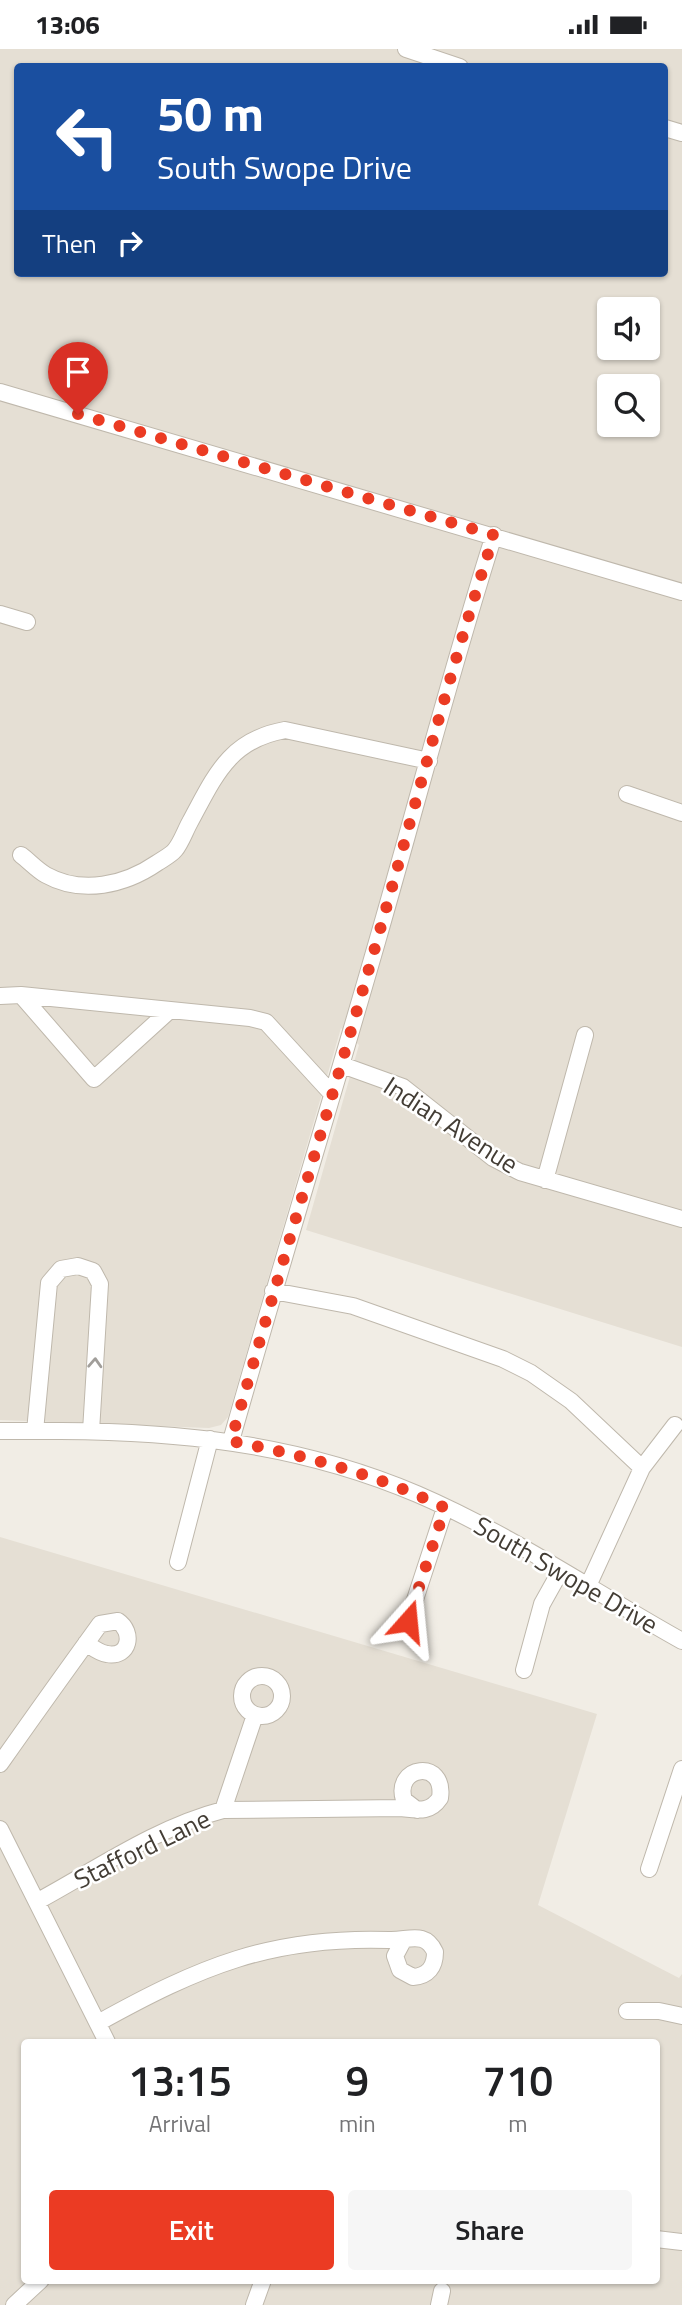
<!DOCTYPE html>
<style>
:root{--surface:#fff;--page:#f6f6f6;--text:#202124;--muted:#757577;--accent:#eb3b23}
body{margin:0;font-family:"Titillium Web",sans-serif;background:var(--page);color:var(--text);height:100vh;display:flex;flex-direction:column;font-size:26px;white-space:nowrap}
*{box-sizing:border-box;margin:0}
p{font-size:23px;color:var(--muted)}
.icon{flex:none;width:38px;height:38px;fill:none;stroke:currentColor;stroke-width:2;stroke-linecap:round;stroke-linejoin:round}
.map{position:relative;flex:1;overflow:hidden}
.side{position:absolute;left:21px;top:1990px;width:639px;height:245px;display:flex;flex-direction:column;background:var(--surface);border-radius:7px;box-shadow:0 2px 5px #0004}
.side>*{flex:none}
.top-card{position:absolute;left:14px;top:14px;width:654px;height:214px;border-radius:7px;box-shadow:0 2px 5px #0004;background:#1a4fa0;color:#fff;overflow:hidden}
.tools{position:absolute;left:597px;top:248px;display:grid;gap:14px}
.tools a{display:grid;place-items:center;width:63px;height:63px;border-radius:7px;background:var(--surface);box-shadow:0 2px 5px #0004;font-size:35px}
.pin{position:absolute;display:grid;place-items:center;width:60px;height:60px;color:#fff;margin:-72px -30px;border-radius:50% 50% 50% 0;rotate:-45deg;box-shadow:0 0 7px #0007}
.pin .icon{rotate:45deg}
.me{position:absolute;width:77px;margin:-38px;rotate:18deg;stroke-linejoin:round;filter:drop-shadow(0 0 5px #0008)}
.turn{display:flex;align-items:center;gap:24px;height:147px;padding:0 28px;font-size:32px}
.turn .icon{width:91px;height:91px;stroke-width:2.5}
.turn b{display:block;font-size:49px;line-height:60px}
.then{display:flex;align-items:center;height:66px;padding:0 28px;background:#0003;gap:14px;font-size:26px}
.eta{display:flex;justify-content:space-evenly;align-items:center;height:119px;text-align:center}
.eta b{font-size:42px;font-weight:600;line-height:49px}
.action{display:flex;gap:14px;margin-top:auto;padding:14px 28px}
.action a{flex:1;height:80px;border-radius:7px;background:var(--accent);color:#fff;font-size:28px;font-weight:600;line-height:80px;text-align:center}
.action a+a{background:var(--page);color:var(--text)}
.status{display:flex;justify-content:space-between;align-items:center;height:49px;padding:0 35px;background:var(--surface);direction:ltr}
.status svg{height:19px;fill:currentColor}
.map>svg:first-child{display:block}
</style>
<div class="status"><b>13:06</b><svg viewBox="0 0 49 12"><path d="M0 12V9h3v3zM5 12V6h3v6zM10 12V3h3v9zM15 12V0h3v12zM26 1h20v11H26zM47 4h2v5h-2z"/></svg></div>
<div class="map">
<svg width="682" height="2256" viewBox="0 0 682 2256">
<rect width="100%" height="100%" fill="#f1ede5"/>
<path fill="#e5dfd4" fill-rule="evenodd" d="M 0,0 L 682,0 L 682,1298 L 306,1181 L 359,996 L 341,979 L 228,1368 L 221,1376 L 209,1379 L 0,1371 ZM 18,18 L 665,18 L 665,224 L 18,224 ZM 609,261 L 648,261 L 648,299 L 609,299 ZM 609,338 L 648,338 L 648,376 L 609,376 Z
M 0,1488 L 597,1665 L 538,1856 L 679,1929 L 682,1925 L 682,2256 L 0,2256 ZM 24,1993 L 656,1993 L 656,2231 L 24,2231 Z"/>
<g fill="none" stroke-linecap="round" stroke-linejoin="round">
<defs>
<path id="minor" d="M 406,0 L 460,18
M 665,79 L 682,84
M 0,343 L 682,543
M 0,565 L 27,573
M 627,745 L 682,764
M 21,806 C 29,812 37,821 46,826 C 82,846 125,836 157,814 C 163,810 171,806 175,801 C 181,794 185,782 190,773 C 215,727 229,691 285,681 L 429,712
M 21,946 L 94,1030 L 170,961
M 0,947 L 21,946 L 250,969 L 266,973 L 332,1045
M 342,1016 L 403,1038 L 493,1109 L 520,1123 L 682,1170
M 545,1131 L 585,986
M 273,1242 L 353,1257 L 503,1310 L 531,1324 L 571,1352 L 642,1419
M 0,1382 C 146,1380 281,1387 417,1445 C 510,1485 594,1543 682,1592
M 35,1382 L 49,1234 L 61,1220 L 78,1217 L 93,1222 L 100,1235 L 91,1382
M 231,1392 C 278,1225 329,1060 377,893 C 416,758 451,621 494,486
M 178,1513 L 210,1390
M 588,1537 L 642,1419 L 675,1376
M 408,1572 L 445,1459
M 524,1621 L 542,1555 L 561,1521
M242 1647a20 20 0 1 1 40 0a20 20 0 1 1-40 0Z
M 0,1715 C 33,1668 66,1622 100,1575 L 118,1572 C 134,1583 130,1609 107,1605 C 99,1604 92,1598 86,1594
M 223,1761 L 255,1666
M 0,1780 L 107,1993
M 649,1820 L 682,1720
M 38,1852 C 97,1820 157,1778 223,1761 L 401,1759 C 418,1761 430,1764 440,1749 C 446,1709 393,1717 404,1751 L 417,1761
M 627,1962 L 659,1962 L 682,1967
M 98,1974 C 199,1918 271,1887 389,1891 C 408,1892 425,1881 435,1903 C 435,1918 428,1927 413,1928 L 400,1921 L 395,1907 L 403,1892
M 656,2190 L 682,2193
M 14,2256 L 41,2231
M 254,2256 L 263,2231
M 439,2256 L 442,2242"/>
</defs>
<use href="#minor" stroke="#bfb8ac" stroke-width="18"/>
<use href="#minor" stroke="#fff" stroke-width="16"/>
</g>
<defs><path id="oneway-chevron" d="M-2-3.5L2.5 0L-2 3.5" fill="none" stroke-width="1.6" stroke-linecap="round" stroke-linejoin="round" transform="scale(1.75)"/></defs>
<use stroke="#a19e9a" href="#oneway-chevron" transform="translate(95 1314) rotate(-87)"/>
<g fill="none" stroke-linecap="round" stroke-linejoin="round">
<path stroke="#eb3b23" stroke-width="12" stroke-dasharray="0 21.6" d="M 78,365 L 494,486 C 451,619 416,754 378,888 C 330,1057 279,1223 231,1392 C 305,1407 377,1425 445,1459 L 408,1572"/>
</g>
<g text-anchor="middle" stroke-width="5" stroke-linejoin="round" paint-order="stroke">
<g font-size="26" fill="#433d35" stroke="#fff">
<text transform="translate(451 1076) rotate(33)" y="9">Indian Avenue</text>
<text transform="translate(566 1526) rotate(30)" y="9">South Swope Drive</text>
<text transform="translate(142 1800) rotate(-26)" y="9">Stafford Lane</text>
</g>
</g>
</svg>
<div class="tools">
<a><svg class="icon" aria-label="sound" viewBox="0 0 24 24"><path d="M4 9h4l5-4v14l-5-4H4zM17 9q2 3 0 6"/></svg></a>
<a><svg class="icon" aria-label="search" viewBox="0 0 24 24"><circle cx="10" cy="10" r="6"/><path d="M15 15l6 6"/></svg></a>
</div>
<div class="pin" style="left:78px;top:365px;background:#d93025"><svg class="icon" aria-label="arrive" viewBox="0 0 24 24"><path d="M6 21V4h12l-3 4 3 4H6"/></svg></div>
<svg class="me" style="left:408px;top:1572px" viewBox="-20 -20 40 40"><path d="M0-17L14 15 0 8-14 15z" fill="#eb3b23" stroke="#fff" stroke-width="4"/></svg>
<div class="top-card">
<div class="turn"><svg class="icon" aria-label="left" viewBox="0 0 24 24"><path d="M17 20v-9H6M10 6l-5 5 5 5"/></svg><div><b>50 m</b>South Swope Drive</div></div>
<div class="then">Then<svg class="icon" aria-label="right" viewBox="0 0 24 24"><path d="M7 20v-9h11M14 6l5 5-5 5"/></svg></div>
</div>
<section class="side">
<div class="eta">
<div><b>13:15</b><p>Arrival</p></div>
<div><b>9</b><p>min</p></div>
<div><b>710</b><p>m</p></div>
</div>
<div class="action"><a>Exit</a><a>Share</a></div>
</section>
</div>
